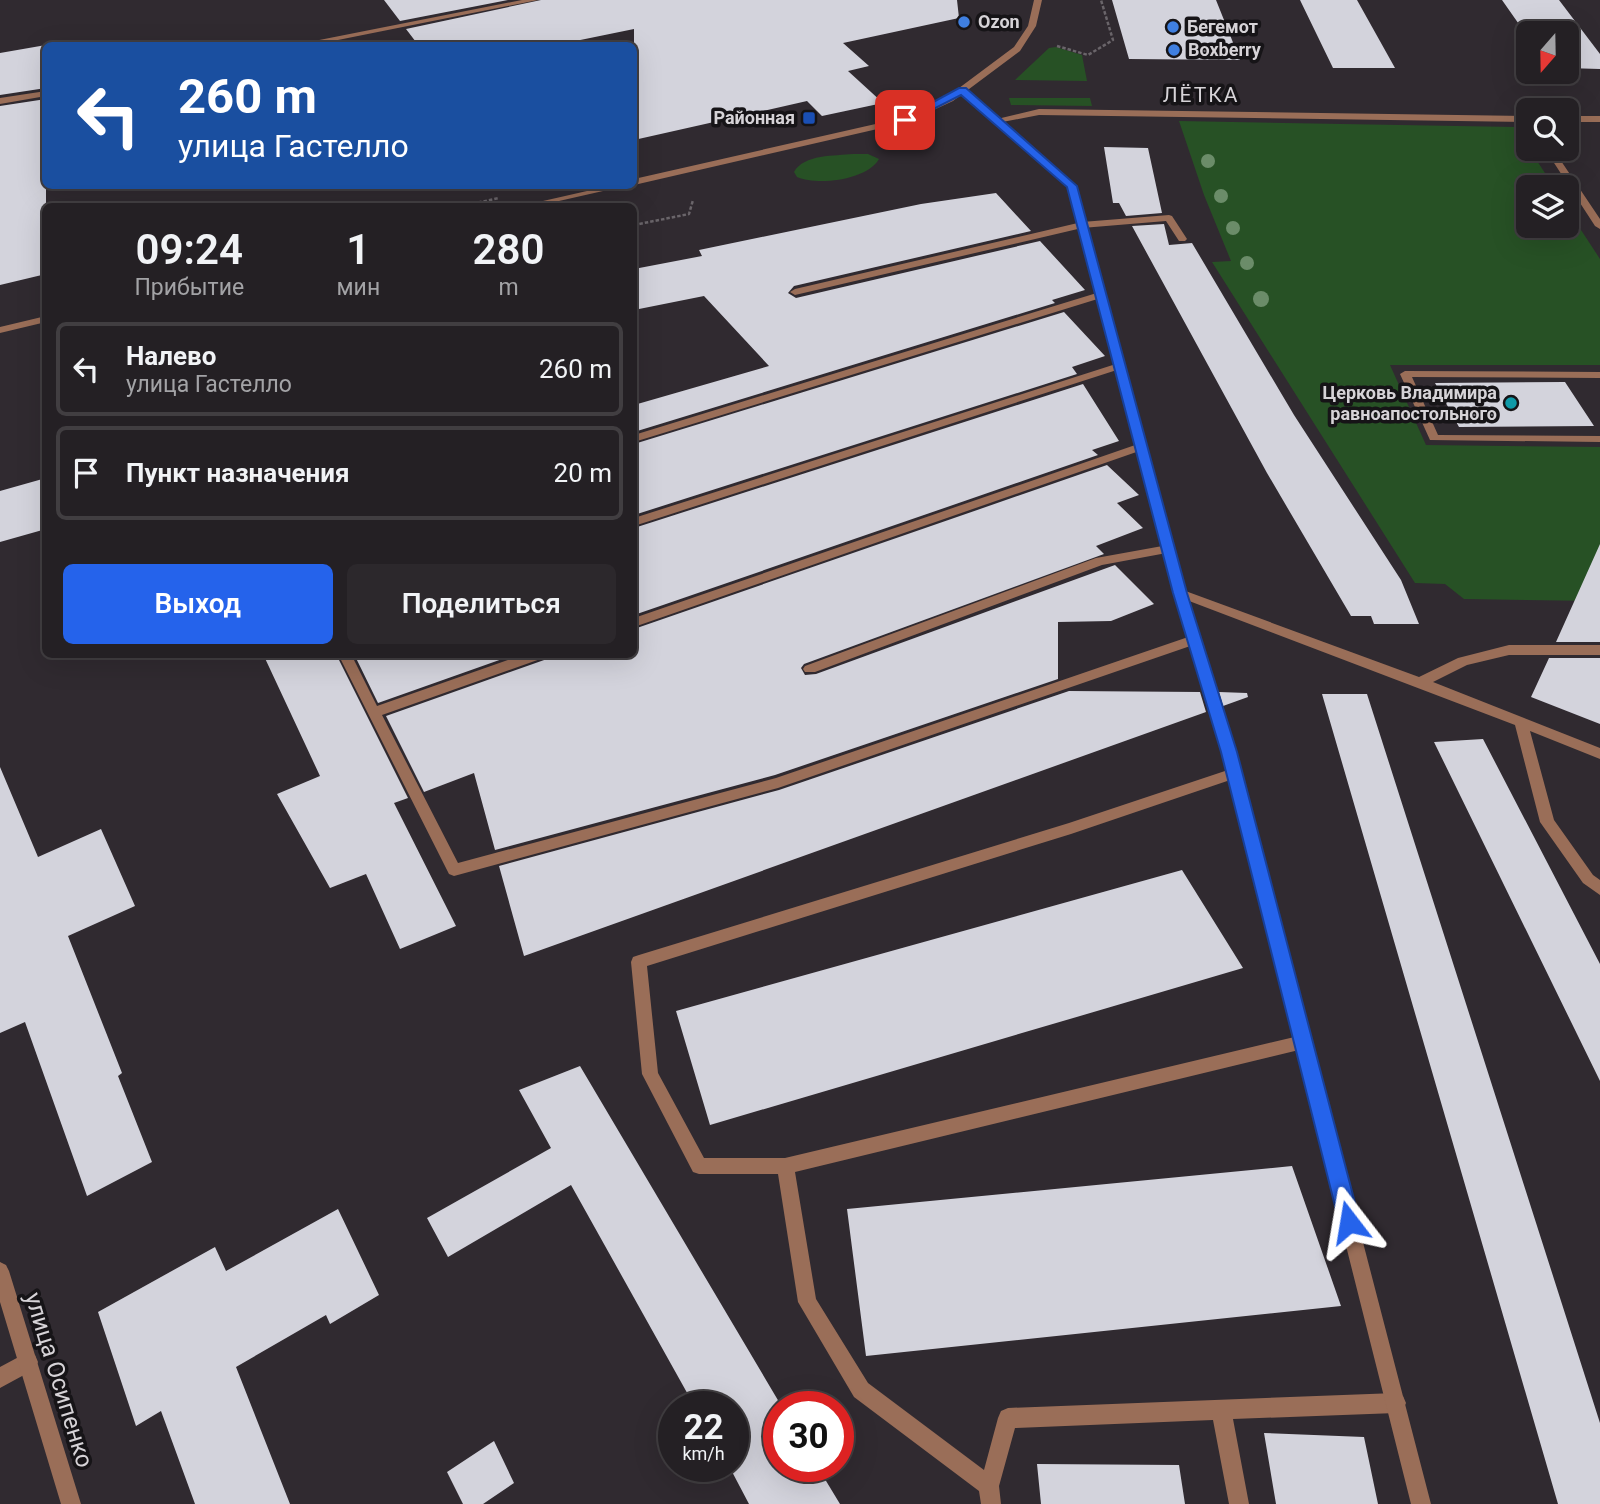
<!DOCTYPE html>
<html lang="ru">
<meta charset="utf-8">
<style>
:root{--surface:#242024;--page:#2c282c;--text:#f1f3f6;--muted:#a3a3a6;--line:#413e41;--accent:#2563eb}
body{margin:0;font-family:Roboto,sans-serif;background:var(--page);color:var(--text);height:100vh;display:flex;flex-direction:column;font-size:26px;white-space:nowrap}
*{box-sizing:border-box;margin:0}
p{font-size:23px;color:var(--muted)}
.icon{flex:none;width:38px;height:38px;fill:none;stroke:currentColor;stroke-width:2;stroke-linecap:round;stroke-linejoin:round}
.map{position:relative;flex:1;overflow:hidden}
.details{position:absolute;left:42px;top:203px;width:595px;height:455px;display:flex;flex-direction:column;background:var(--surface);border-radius:10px;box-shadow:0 7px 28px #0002,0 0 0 2px var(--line)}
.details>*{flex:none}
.banner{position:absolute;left:42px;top:42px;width:595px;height:147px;border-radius:10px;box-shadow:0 7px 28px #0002,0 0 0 2px var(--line);background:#1a4fa0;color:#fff;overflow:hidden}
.needle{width:46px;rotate:200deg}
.buttons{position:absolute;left:1516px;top:21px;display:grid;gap:14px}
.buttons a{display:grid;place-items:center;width:63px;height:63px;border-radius:10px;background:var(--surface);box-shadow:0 7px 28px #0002,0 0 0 2px var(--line);font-size:35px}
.speed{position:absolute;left:658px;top:1391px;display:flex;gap:14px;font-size:35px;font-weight:700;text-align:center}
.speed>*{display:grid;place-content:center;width:91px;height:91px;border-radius:50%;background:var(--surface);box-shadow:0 7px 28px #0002,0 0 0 2px var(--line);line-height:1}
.speed small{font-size:18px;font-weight:400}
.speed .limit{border:10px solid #d22;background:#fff;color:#111}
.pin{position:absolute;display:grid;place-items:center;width:60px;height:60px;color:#fff;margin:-30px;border-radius:14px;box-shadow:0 4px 10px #0006}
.me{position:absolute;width:77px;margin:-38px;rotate:346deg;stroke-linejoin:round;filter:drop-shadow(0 0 5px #0008)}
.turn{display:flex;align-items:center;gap:24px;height:147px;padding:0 21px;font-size:32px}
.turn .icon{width:91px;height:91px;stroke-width:2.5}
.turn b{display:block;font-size:49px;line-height:60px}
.eta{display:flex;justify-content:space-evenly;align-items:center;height:119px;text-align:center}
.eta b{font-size:42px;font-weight:600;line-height:49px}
.button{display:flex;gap:14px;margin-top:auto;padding:14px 21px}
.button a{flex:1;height:80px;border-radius:10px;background:var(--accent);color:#fff;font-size:28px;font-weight:600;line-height:80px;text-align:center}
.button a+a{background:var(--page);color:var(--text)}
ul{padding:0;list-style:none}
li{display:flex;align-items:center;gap:21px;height:94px;margin:0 14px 10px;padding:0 7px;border:4px solid var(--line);border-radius:10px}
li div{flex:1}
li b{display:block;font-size:26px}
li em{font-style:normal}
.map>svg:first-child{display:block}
</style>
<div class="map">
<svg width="1600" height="1504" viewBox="0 0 1600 1504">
<rect width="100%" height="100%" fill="#302a30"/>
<path fill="#275125" d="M 1056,47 L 1082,55 L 1087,81 L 1015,80 L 1049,48 Z
M 1009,98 L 1090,98 L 1092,106 L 1011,105 Z
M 1179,121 L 1515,127 L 1554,187 L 1528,187 L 1528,226 L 1566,226 L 1566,207 L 1600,259 L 1600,365 L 1390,365 L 1426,445 L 1600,447 L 1600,601 L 1464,599 L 1445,584 L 1415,583 L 1212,262 L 1231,261 L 1204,195 Z
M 853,154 L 868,154 L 879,159 C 867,180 818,186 797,177 L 794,172 C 804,154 835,156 853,154 Z"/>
<path fill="#d3d3dc" d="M 384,0 L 508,0 L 400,21 Z
M 541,0 L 957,0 L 959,18 L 843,43 L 869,66 L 848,71 L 883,103 L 822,116 L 807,101 L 634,140 L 634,29 L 551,46 L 419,46 L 406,29 Z
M 1112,0 L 1216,0 L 1240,60 L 1129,59 Z
M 1300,0 L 1357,0 L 1395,68 L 1333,68 Z
M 1502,0 L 1559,0 L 1600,54 L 1600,69 L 1566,68 L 1566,33 L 1528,33 L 1528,37 Z
M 46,45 L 46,88 L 0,95 L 0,53 Z
M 46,99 L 46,274 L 0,285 L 0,106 Z
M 1104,147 L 1148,148 L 1162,213 L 1126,216 L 1119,203 L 1113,203 Z
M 996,193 L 1031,231 L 794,286 L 788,293 L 796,298 L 1040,241 L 1085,290 L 1052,300 L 1055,303 L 634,432 L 634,405 L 769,366 L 704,296 L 634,310 L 634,269 L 702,256 L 699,250 L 921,204 Z
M 1164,224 L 1169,245 L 1192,243 L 1294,415 L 1401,580 L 1419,624 L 1374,624 L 1371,616 L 1351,616 L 1267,473 L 1132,226 Z
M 1064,312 L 1105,356 L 1072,367 L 1077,374 L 634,515 L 634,444 Z
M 1565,382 L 1594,426 L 1459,427 L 1435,383 Z
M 1083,384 L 1119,441 L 1092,450 L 1098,455 L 634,615 L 634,528 Z
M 1107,465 L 1139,495 L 1117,503 L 1143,528 L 1096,546 L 1104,554 L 804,664 L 801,668 L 805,675 L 816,674 L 1115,565 L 1154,604 L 1111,621 L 1058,622 L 1058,679 L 775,775 L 495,850 L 474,773 L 424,792 L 386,716 L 547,659 L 549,654 L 634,654 L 634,629 Z
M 46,478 L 46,529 L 0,542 L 0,491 Z
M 1600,544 L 1600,642 L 1556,642 Z
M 263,654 L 336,654 L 408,798 L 394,803 L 456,926 L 400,949 L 366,874 L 330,888 L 277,794 L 320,776 Z
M 354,654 L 516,654 L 378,703 Z
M 1549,658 L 1600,658 L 1600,724 L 1531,697 Z
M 1069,691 L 1200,692 L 1206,712 L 524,956 L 499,866 L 779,790 Z
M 1219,692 L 1247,693 L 1248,697 L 1223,706 Z
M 1322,694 L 1367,694 L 1600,1423 L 1600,1504 L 1558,1504 Z
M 1483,739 L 1600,964 L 1600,1081 L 1434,742 Z
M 0,767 L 38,857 L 101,829 L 135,906 L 68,936 L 122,1073 L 118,1076 L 152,1162 L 87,1196 L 25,1022 L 0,1033 Z
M 1182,870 L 1243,968 L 710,1125 L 676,1011 Z
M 580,1066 L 782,1407 L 779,1407 L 779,1466 L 817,1466 L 840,1504 L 749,1504 L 729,1466 L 733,1466 L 733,1407 L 695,1407 L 571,1185 L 448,1257 L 427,1218 L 551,1148 L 519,1090 Z
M 1292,1166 L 1341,1306 L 866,1356 L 847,1209 Z
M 338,1209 L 379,1295 L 330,1324 L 326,1315 L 236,1367 L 290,1504 L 195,1504 L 161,1411 L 136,1426 L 98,1312 L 215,1247 L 226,1271 Z
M 1264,1433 L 1364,1437 L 1378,1504 L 1276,1504 Z
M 494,1441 L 514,1483 L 483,1504 L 463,1504 L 447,1472 Z
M 1037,1464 L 1179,1465 L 1185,1504 L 1041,1504 Z"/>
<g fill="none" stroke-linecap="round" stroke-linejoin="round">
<path stroke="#6a656a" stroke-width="2.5" stroke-dasharray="3.5 2" stroke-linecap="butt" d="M 1057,46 L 1088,55 L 1113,40 L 1101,0
M 462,206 L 499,198
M 634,225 L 689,214 L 693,200"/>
<path fill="#9a6e58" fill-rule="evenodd" d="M 1039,109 L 1528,116 L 1528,122 L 1039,115 L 997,123 L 993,120 Z
M 1566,116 L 1600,116 L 1600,122 L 1566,122 Z
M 1545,149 L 1553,149 L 1600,219 L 1600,229 L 1595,226 Z
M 1169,215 L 1172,216 L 1187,239 L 1185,241 L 1179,241 L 1166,221 L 1082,228 L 795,295 L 790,292 L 795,289 L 1082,222 Z
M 1100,292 L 1105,295 L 1104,297 L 634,442 L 634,435 Z
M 1119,363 L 1124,366 L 1123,368 L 634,526 L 634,518 Z
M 1405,371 L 1600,372 L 1600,378 L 1412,377 L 1438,435 L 1600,436 L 1600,442 L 1430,440 L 1400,374 Z
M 1141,443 L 1147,447 L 1145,449 L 634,627 L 634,618 Z
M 1168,545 L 1174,549 L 1172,552 L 1102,565 L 815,672 L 805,672 L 803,669 L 805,666 L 1096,558 Z
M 1180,589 L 1419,677 L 1458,658 L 1509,645 L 1600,645 L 1600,655 L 1509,655 L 1467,665 L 1433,682 L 1600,748 L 1600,759 L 1530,731 L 1554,820 L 1593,875 L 1600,880 L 1600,895 L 1583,883 L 1540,822 L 1515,725 L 1176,596 L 1174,593 Z
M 1194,635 L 1201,640 L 1199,643 L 778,788 L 454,876 L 449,874 L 338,654 L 351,654 L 377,706 L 525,654 L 547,654 L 546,657 L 382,715 L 458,863 L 776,778 Z
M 1234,768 L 1239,769 L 1241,773 L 1239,777 L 1071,834 L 647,966 L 658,1073 L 704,1158 L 785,1158 L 1303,1035 L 1309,1037 L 1311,1042 L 1309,1047 L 1303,1049 L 795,1172 L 816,1299 L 868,1383 L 984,1470 L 998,1418 L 1001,1411 L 1008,1408 L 1396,1393 L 1403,1396 L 1406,1403 L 1403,1410 L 1396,1413 L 1233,1419 L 1249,1504 L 1229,1504 L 1213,1420 L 1015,1428 L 999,1486 L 1001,1504 L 981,1504 L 979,1491 L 854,1397 L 798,1302 L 778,1174 L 699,1174 L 693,1172 L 642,1074 L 631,962 L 633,957 L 639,955 L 1069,823 Z
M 28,1352 L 35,1355 L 38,1362 L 35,1369 L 0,1388 L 0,1367 Z"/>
<path fill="#9a6e58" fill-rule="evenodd" d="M 522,0 L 538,0 L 308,46 L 289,46 Z
M 959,89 L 965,89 L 1077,186 L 1186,593 L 1241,773 L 1431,1504 L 1411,1504 L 1227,773 L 1174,593 L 1068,187 L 959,93 Z
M 46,91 L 46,96 L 0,104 L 0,98 Z
M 0,1262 L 6,1265 L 9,1271 L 81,1504 L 61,1504 L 0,1302 Z"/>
<path fill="#9a6e58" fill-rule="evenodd" d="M 1034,0 L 1042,0 L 1036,26 L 1020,51 L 953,101 L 908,122 L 634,185 L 634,179 L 902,118 L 947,97 L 1014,47 L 1028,26 Z
M 609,186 L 625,186 L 537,206 L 521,206 Z
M 46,316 L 46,322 L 0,333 L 0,327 Z"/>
</g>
<g fill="#6b8c69">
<circle cx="1208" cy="161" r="7"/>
<circle cx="1221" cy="196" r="7"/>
<circle cx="1233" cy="228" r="7"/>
<circle cx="1247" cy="263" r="7"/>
<circle cx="1261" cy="299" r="8"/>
</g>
<path fill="#2563eb" stroke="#184099" stroke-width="2" d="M 959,88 L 966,88 L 1077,186 L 1187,593 L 1237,752 L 1360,1222 L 1357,1229 L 1349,1232 L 1342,1229 L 1339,1222 L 1221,752 L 1173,593 L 1067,187 L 961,95 L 908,122 L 900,120 Z"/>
<g fill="#3f7fe0" stroke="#161417" stroke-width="2.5">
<circle cx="964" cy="22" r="7"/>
<circle cx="1173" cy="27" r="7"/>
<circle cx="1174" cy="50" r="7"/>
</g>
<rect fill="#1a4fb4" stroke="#161417" stroke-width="2.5" x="802" y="111" width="14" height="14" rx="3.5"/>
<circle fill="#0f9aa8" stroke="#161417" stroke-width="2.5" cx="1511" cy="403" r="7"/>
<g text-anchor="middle" stroke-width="7" stroke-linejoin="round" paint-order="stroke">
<g font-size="18" font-weight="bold" fill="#d6d3d7" stroke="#161417" text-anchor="start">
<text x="978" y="28">Ozon</text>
<text x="1187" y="33">Бегемот</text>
<text x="1188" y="56">Boxberry</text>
<text x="795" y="124" text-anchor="end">Районная</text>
<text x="1497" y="399" text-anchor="end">Церковь Владимира<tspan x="1497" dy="21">равноапостольного</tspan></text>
</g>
<g font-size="21" letter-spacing="2" fill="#d6d3d7" stroke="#161417">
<text x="1201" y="102">ЛЁТКА</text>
</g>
<g font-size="24" fill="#d6d3d7" stroke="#161417">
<text transform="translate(59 1380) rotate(73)" y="8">улица Осипенко</text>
</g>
</g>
</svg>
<div class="buttons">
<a><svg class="needle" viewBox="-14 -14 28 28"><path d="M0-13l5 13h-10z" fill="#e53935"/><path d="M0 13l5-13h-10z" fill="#a3a3a6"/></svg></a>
<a><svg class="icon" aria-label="search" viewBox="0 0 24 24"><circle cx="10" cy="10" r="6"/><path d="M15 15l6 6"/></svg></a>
<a><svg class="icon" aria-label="layers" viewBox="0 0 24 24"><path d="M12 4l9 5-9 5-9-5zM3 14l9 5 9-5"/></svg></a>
</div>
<div class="speed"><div>22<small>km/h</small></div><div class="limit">30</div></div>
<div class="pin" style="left:905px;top:120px;background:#d93025"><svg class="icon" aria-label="arrive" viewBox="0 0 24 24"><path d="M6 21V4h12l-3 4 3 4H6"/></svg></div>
<svg class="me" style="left:1349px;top:1222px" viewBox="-20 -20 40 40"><path d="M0-17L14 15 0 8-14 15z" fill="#2563eb" stroke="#fff" stroke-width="4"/></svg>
<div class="banner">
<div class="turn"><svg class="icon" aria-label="left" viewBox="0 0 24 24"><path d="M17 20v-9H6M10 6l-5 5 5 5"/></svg><div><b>260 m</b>улица Гастелло</div></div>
</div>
<section class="details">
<div class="eta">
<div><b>09:24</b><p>Прибытие</p></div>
<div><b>1</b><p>мин</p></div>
<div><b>280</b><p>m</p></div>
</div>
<ul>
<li><svg class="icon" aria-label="left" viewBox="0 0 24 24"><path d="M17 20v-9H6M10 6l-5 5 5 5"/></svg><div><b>Налево</b><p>улица Гастелло</p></div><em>260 m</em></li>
<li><svg class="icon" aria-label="arrive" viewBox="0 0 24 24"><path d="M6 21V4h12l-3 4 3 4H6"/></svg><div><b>Пункт назначения</b></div><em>20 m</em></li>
</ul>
<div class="button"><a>Выход</a><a>Поделиться</a></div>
</section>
</div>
